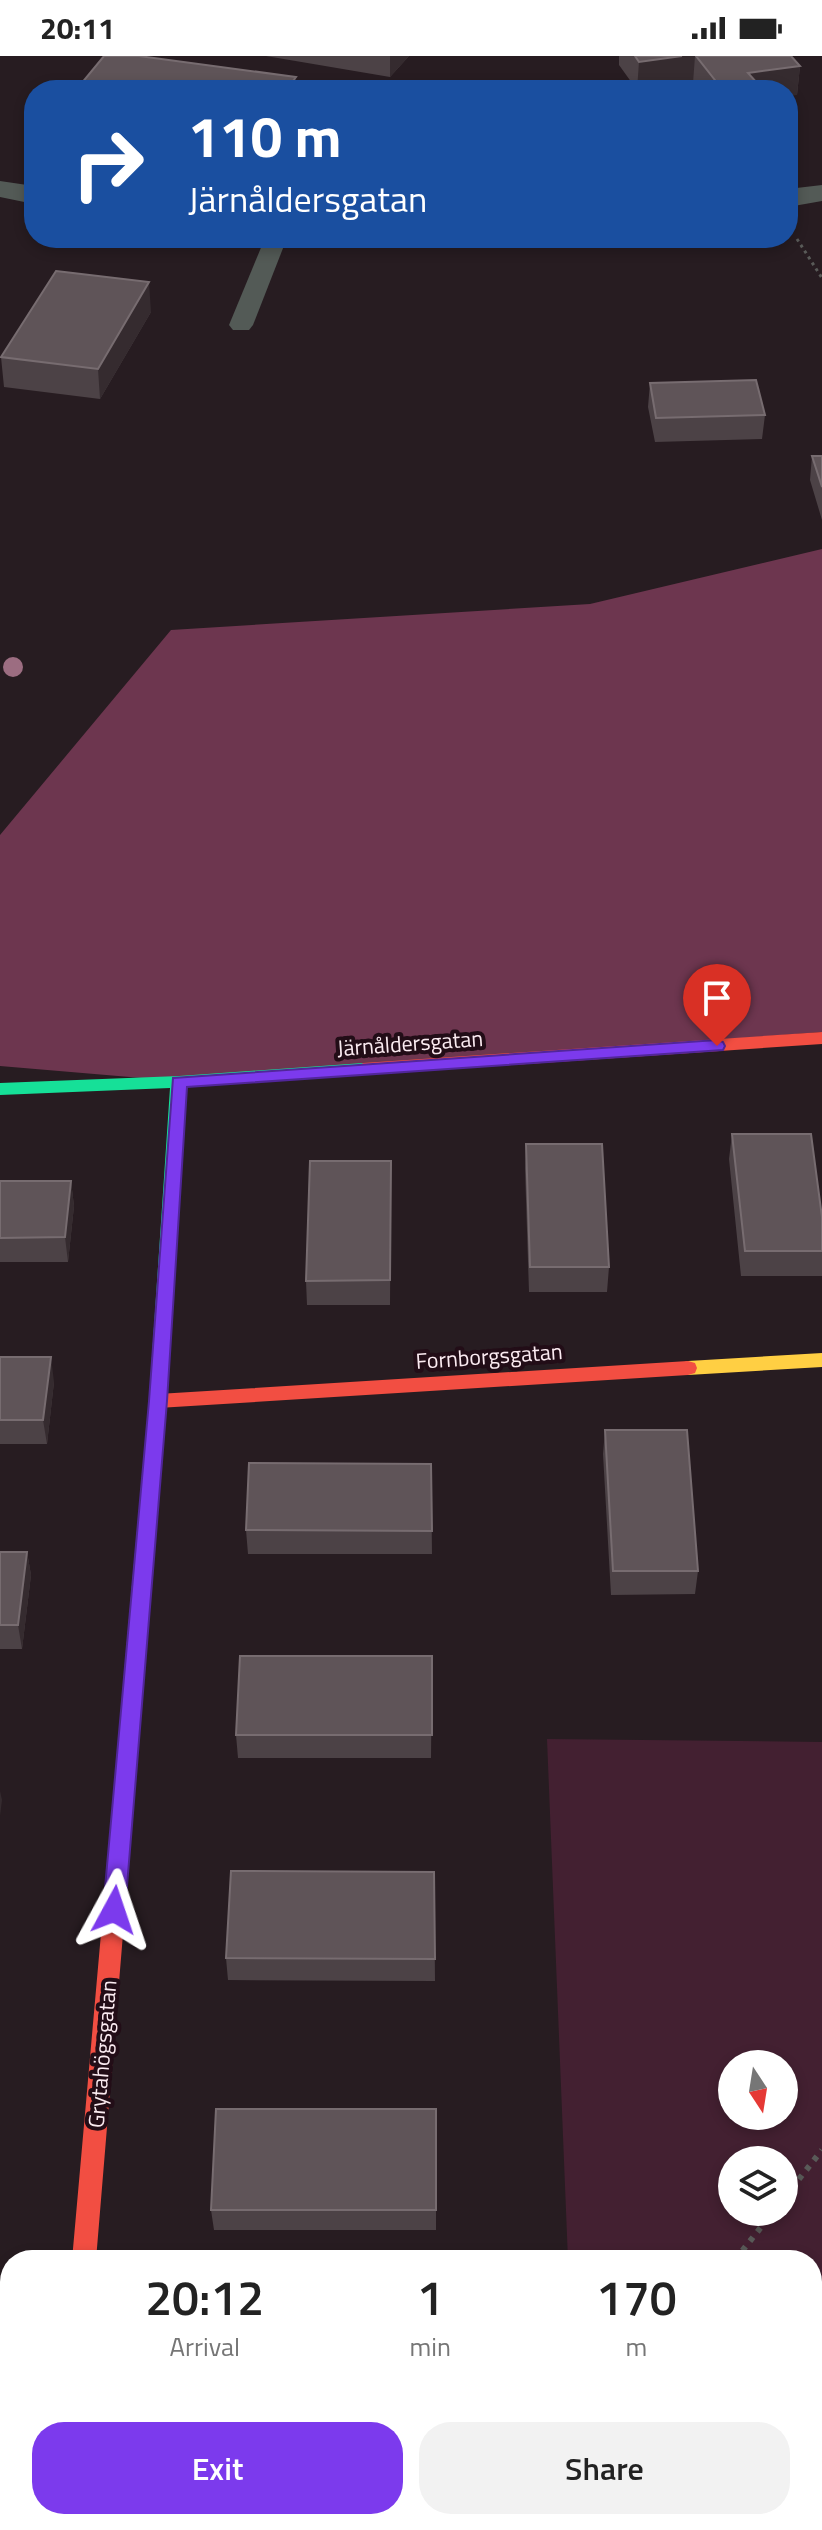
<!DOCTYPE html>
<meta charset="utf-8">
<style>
:root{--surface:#fff;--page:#f2f2f2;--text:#222;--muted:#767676;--accent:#7c3aed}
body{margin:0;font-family:"Titillium Web",sans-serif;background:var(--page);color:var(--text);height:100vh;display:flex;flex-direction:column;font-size:30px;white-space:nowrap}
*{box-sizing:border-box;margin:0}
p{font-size:26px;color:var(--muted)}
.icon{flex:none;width:44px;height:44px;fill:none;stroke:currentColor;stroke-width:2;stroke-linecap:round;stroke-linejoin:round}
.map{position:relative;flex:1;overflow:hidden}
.drawer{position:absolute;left:0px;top:2194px;width:822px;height:280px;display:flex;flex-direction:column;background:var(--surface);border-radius:32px 32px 0 0;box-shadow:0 4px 12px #0003}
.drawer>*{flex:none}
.banner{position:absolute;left:24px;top:24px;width:774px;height:168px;border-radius:32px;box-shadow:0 4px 12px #0003;background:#1a4fa0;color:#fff;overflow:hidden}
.needle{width:52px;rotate:168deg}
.buttons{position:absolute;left:718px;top:1994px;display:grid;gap:16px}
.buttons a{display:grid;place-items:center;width:80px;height:80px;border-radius:50%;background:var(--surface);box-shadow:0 4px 12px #0003;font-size:40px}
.pin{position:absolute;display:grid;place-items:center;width:68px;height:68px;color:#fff;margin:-82px -34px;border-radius:50% 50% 50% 0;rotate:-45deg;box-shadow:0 0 8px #0007}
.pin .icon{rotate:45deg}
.me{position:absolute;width:88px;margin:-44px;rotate:5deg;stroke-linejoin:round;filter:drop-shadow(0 0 6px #0008)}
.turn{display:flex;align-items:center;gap:28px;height:168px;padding:0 32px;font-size:36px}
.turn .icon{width:104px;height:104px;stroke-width:2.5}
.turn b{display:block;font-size:56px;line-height:68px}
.eta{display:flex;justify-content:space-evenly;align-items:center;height:136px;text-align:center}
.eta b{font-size:48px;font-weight:600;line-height:56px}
.button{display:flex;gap:16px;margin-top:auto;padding:16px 32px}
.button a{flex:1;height:92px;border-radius:32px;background:var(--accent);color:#fff;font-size:32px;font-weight:600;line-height:92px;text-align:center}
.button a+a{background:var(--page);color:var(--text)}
.status{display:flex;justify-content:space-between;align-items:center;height:56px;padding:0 40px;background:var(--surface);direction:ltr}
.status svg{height:22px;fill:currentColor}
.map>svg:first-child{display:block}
</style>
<div class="status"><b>20:11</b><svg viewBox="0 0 49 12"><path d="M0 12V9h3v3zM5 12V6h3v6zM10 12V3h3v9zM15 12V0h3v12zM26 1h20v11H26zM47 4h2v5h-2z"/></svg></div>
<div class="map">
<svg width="822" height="2474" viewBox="0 0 822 2474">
<rect width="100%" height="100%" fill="#271c21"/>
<path fill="#432031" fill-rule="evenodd" d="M 547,1683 L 822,1686 L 822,2474 L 579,2474 L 578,2464 L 812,2464 L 812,2204 L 568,2204 ZM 732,2008 L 784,2008 L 784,2060 L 732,2060 ZM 732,2104 L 784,2104 L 784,2156 L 732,2156 Z"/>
<path fill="#6d364f" d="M 822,493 L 822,976 L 177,1025 L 0,1010 L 0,779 L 171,574 L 590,548 Z"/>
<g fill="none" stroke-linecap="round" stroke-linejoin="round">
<path stroke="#595a58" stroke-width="3" stroke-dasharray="3 4" stroke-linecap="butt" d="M 797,183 L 822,222"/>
<path stroke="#595a58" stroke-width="6" stroke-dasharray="5 7" stroke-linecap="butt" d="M 784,2142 L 822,2094
M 735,2204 L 773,2156"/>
<path fill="#535a56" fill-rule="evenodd" d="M 265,182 L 287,182 L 253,269 L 249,274 L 233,274 L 229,269 Z"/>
<path fill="#535a56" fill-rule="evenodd" d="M 0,125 L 34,130 L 34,148 L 0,141 Z
M 822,129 L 822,145 L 788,151 L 788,133 Z
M 30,2464 L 92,2464 L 91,2474 L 29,2474 Z"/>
<path fill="#16e098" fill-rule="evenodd" d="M 363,1007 L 369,1009 L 371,1013 L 369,1017 L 187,1031 L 167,1345 L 151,1540 L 148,1546 L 141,1548 L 134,1546 L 131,1540 L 149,1345 L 170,1032 L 0,1039 L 0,1027 L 179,1020 Z"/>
<path fill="#ffcf43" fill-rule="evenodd" d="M 822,1297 L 822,1311 L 688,1319 L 681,1317 L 679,1312 L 681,1307 L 688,1305 Z"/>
<path fill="#f24e42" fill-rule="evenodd" d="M 822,976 L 822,988 L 363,1019 L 355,1013 L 363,1007 Z
M 688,1305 L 695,1307 L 697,1312 L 695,1317 L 688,1319 L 158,1352 L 151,1350 L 149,1345 L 151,1340 L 158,1338 Z
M 141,1532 L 148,1534 L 151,1540 L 96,2204 L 72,2204 L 131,1540 L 134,1534 Z"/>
</g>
<circle fill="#9c6d81" cx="13" cy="611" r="10"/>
<path fill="#4c4246" d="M 266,0 L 409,0 L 390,21 Z
M 619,0 L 791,0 L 800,10 L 797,39 L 788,34 L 698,34 L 693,27 L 637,34 L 619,9 Z
M 151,256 L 100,343 L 4,331 L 1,301 Z
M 650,327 L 765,359 L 762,383 L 655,386 L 648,351 Z
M 812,400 L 822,400 L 822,464 L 810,424 Z
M 732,1078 L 822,1161 L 822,1220 L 741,1220 L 729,1103 Z
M 526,1088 L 609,1211 L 607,1236 L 529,1236 L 525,1113 Z
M 391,1105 L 390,1249 L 307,1249 L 306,1225 Z
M 0,1125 L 71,1125 L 74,1150 L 68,1206 L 0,1206 Z
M 0,1301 L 54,1326 L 47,1388 L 0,1388 Z
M 605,1374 L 698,1515 L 695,1538 L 611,1539 L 603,1398 Z
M 431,1408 L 432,1498 L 248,1498 L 246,1474 Z
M 0,1496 L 27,1496 L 31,1519 L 22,1593 L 0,1593 Z
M 432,1600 L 431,1702 L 238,1702 L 236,1679 Z
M 434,1816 L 435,1925 L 228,1924 L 226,1902 Z
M 436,2053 L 436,2174 L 214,2174 L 211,2154 Z"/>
<path fill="#352b2f" d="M 390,0 L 409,0 L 390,21 Z
M 682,0 L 695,0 L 693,27 L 637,34 L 639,6 Z
M 800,10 L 797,39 L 788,40 L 788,34 L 722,34 L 748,17 Z
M 296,21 L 296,34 L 286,34 Z
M 149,226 L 151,256 L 100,343 L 98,313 Z
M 71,1125 L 74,1150 L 68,1206 L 65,1181 Z
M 51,1301 L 54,1326 L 47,1388 L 43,1364 Z
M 27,1496 L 31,1519 L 22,1593 L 18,1569 Z
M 0,1735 L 2,1744 L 0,1760 Z"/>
<path fill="#5f5458" stroke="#776c70" stroke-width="2" d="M 104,0 L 139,0 L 296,21 L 286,34 L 76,34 Z
M 635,0 L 682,0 L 639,6 Z
M 696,0 L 791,0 L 800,10 L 748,17 L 758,28 L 722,33 Z
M 56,215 L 149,226 L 98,313 L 1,301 Z
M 756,324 L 765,359 L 656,362 L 650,327 Z
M 812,400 L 822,400 L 822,431 Z
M 732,1078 L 811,1078 L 822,1161 L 822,1195 L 745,1195 Z
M 526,1088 L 602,1088 L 609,1211 L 530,1211 Z
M 310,1105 L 391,1105 L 390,1224 L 306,1225 Z
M 0,1125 L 71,1125 L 65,1181 L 0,1182 Z
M 0,1301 L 51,1301 L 43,1364 L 0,1364 Z
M 605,1374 L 687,1374 L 698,1515 L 613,1515 Z
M 249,1407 L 431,1408 L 432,1475 L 246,1474 Z
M 0,1496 L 27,1496 L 18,1569 L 0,1569 Z
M 240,1600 L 432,1600 L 432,1679 L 236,1679 Z
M 231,1815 L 434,1816 L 435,1903 L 226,1902 Z
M 216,2053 L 436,2053 L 436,2154 L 211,2154 Z
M 197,2464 L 436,2464 L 436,2474 L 196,2474 Z"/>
<path fill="#7c3aed" stroke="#51269a" stroke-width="2" d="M 717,984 L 723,986 L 725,990 L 723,994 L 187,1031 L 167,1345 L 125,1854 L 122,1861 L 114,1864 L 106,1861 L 103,1854 L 149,1345 L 173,1022 Z"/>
<g text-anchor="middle" stroke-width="8" stroke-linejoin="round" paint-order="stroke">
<g font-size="22" fill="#fbebf1" stroke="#220d17">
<text transform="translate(410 987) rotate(-4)" y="8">Järnåldersgatan</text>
<text transform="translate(489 1300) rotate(-4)" y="8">Fornborgsgatan</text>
<text transform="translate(102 1998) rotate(-85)" y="8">Grytahögsgatan</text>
</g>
</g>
</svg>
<div class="buttons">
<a><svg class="needle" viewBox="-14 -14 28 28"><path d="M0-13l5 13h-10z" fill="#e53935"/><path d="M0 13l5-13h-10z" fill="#767676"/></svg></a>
<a><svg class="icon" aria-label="layers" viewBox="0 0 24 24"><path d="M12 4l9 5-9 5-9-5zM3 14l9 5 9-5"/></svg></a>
</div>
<div class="pin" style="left:717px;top:990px;background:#d93025"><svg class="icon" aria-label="arrive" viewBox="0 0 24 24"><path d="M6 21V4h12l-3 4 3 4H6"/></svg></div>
<svg class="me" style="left:114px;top:1854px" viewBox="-20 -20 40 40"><path d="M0-17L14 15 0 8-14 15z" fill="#7c3aed" stroke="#fff" stroke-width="4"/></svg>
<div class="banner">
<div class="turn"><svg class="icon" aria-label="right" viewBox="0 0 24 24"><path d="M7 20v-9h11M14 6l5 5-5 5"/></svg><div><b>110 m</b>Järnåldersgatan</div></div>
</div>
<section class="drawer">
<div class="eta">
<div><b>20:12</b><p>Arrival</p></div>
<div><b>1</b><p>min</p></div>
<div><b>170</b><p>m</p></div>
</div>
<div class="button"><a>Exit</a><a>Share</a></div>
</section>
</div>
